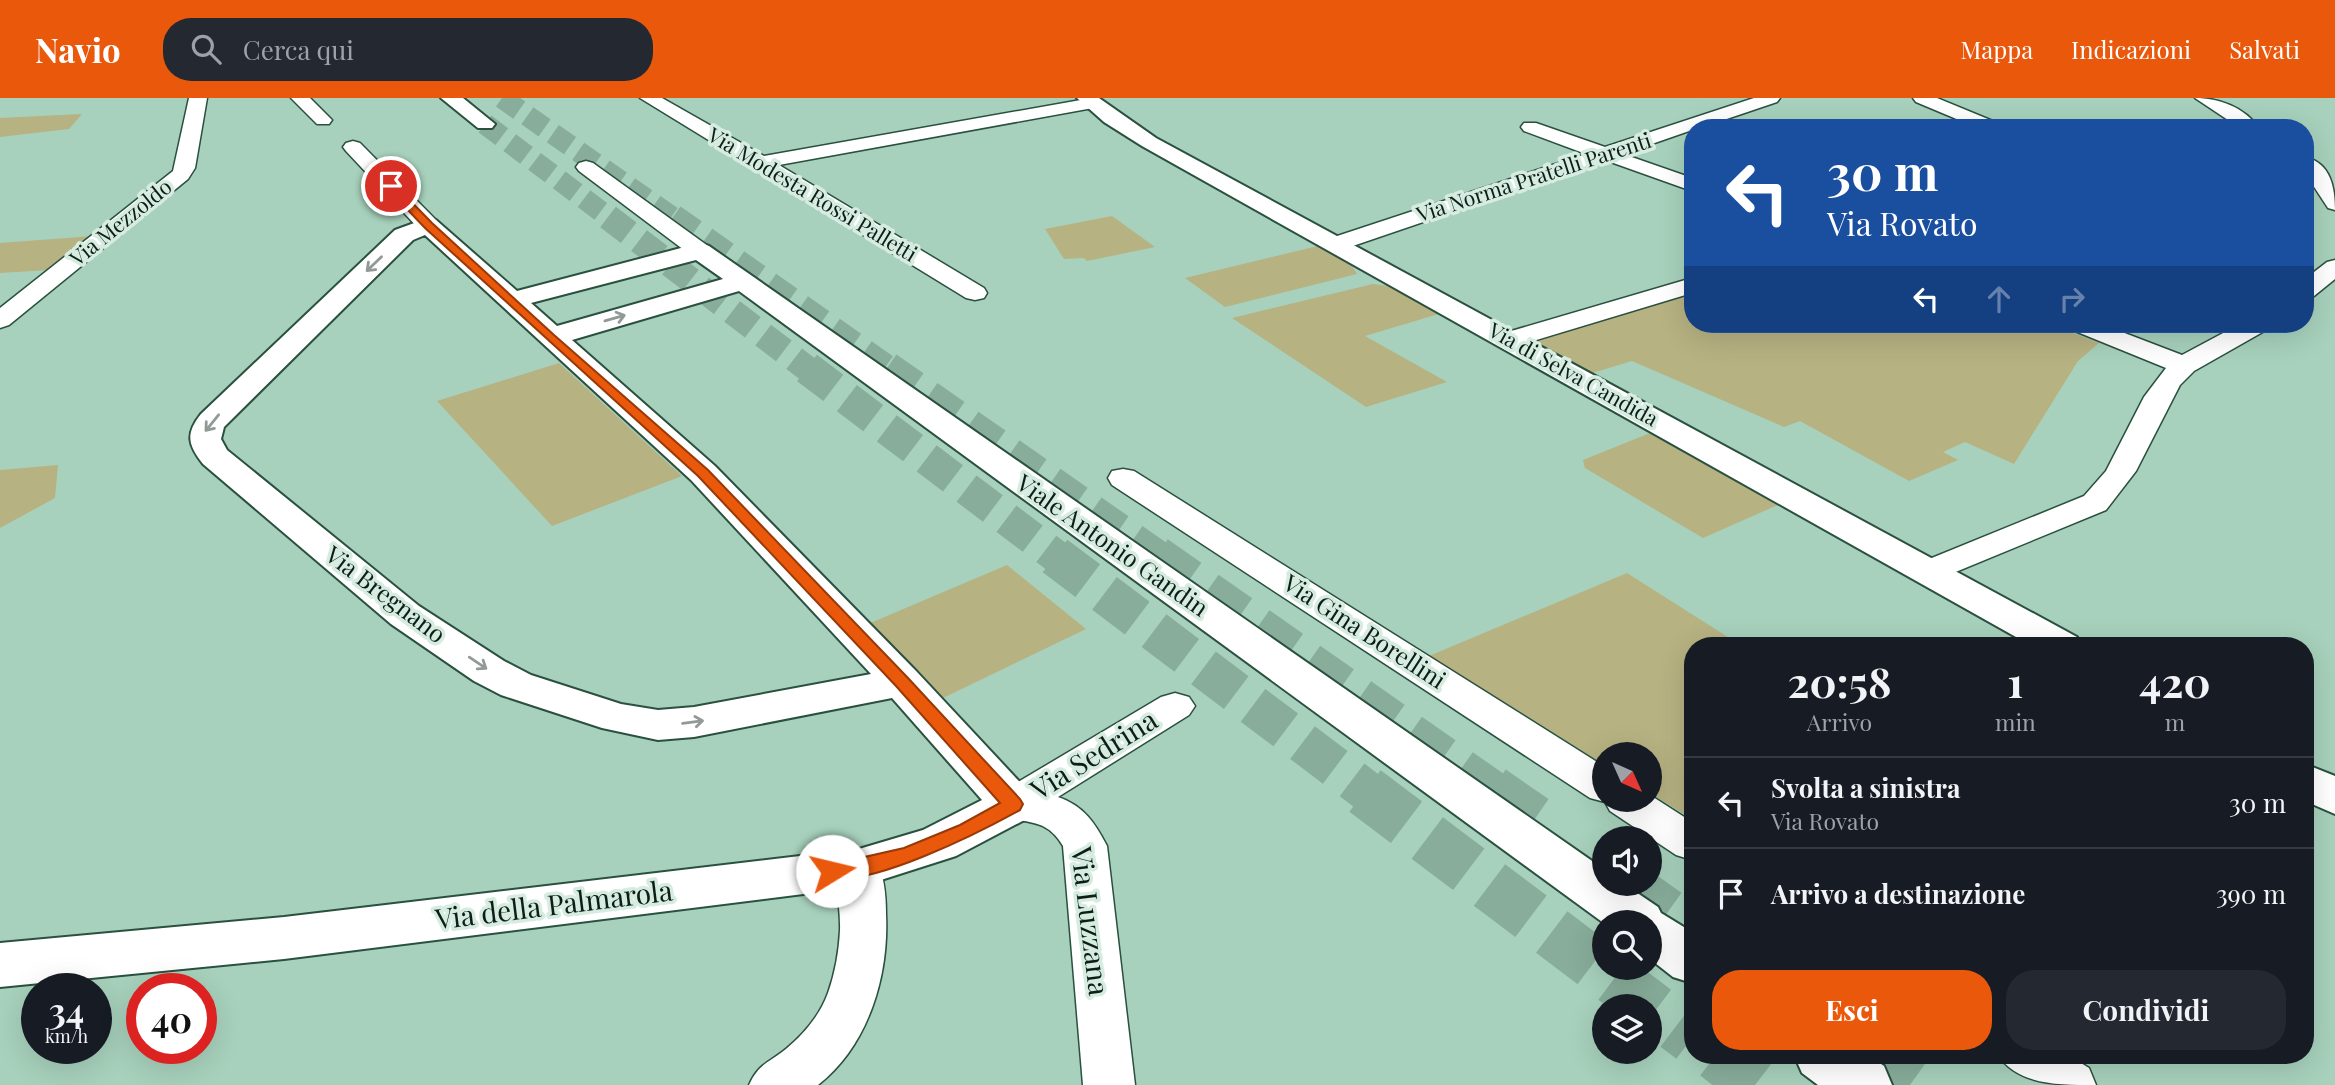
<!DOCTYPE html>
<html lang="it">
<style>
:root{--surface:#171b24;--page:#242831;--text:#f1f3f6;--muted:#9ea1a6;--line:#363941;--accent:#ea580c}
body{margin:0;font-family:"Playfair Display",serif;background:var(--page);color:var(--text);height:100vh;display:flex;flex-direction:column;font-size:26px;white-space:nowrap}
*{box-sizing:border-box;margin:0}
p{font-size:23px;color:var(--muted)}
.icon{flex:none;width:38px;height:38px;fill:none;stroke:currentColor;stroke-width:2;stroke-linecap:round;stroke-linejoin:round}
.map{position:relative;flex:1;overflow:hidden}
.details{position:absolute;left:1684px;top:539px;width:630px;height:427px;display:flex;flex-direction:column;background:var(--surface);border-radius:28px;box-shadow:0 7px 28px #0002}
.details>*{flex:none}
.hud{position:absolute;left:1684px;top:21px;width:630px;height:214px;border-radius:28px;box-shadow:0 7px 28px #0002;background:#1a4fa0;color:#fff;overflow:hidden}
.needle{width:46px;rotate:135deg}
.buttons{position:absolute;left:1592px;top:644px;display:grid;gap:14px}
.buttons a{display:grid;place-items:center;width:70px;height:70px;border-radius:50%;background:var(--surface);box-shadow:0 7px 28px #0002;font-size:35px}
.speed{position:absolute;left:21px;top:875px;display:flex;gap:14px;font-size:35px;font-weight:700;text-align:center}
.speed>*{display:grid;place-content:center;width:91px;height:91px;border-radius:50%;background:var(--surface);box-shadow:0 7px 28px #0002;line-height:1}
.speed small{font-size:18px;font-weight:400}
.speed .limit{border:10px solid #d22;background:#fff;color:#111}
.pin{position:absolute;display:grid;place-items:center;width:60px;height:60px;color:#fff;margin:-30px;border:4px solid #fff;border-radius:50%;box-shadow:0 2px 7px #0007}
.me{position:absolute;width:77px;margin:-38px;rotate:81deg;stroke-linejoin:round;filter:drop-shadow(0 0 5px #0008)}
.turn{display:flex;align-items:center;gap:24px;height:147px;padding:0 28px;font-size:32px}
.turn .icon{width:91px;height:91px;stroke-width:2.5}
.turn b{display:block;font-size:49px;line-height:60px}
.lanes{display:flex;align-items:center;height:66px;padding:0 28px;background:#0003;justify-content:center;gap:35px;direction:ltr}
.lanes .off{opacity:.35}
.eta{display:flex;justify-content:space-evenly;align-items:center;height:119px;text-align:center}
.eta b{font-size:42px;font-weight:700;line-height:49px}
.cta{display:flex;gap:14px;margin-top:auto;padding:14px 28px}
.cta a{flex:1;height:80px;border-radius:28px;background:var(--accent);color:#fff;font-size:28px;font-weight:700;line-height:80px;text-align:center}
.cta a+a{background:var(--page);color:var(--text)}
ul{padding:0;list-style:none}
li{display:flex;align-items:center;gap:21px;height:91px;padding:0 28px;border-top:2px solid var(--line)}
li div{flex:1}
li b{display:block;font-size:26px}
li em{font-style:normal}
header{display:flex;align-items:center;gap:42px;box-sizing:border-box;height:98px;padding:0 35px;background:var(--accent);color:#fff}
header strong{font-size:33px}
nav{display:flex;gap:38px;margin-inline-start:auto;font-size:24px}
.search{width:490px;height:63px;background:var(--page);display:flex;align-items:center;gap:18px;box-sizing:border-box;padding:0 24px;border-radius:28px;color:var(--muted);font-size:26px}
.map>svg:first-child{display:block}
</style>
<header>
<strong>Navio</strong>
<div class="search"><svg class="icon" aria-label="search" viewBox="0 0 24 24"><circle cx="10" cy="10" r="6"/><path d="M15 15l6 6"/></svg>Cerca qui</div>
<nav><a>Mappa</a><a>Indicazioni</a><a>Salvati</a></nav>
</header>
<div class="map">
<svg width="2335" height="987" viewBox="0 0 2335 987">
<rect width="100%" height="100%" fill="#a7d1bc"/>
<path fill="#b7b282" d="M 82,16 L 69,31 L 0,39 L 0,20 Z
M 1112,118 L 1155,149 L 1087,163 L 1084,160 L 1064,161 L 1045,131 Z
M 93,138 L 50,172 L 0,175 L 0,145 Z
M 1322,147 L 1346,159 L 1357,176 L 1225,209 L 1185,180 Z
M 1373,186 L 1396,189 L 1442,215 L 1365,238 L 1447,284 L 1366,309 L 1232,220 Z
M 1692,195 L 1692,226 L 2050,226 L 2099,245 L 2078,263 L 2014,366 L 1965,344 L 1943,354 L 1958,362 L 1909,383 L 1800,323 L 1784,329 L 1632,263 L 1589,276 L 1530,244 Z
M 559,265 L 682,378 L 552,428 L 437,303 Z
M 1650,335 L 1780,406 L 1703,440 L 1585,370 L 1583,362 Z
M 58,367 L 55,400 L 0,430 L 0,372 Z
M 1007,467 L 1086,531 L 941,601 L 868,526 Z
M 1627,475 L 1742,548 L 1692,548 L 1692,721 L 1650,695 L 1650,656 L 1605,656 L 1605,667 L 1429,558 Z"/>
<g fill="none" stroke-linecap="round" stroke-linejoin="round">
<path stroke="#88ad9b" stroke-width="21" stroke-dasharray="21 10" stroke-linecap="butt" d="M 502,0 L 675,121
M 485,26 L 611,121"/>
<path stroke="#88ad9b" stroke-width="26" stroke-dasharray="26 13" stroke-linecap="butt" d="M 608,119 L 809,272
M 673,119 L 890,272"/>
<path stroke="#88ad9b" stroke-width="33" stroke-dasharray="33 17" stroke-linecap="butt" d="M 807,270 L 1057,459
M 887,270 L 1158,459"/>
<path stroke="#88ad9b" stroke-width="41" stroke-dasharray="41 21" stroke-linecap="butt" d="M 1055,458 L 1368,694
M 1156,458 L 1494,694"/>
<path stroke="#88ad9b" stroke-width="52" stroke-dasharray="52 26" stroke-linecap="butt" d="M 1365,693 L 1692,940
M 1491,693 L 1549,733
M 1624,786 L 1692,834
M 1716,957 L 1755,987
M 1868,957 L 1910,987"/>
<defs>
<path id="minor" d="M 189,0 L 207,0 L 195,70 L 188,81 L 9,227 L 0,230 L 0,210 L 173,73 Z
M 291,0 L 310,0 L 332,22 L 329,26 L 317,26 Z
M 640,0 L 662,0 L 764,58 L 1092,0 L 1099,1 L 1102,5 L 1093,10 L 779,67 L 984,190 L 987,195 L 984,200 L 975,202 L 966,200 Z
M 1754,0 L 1780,0 L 1777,4 L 1700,30 L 1692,30 L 1692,32 L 1623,56 L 1692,80 L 1692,93 L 1605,62 L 1344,151 L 1328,151 L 1325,146 L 1328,141 L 1586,56 L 1524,33 L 1521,29 L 1524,25 L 1536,25 L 1605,49 Z
M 1913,0 L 1937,0 L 2000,26 L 2003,30 L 1978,30 L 1916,4 Z
M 2195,0 C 2219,0 2244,9 2259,30 L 2240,30 Z
M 353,43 L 360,45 L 436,122 L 439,127 L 436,132 L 420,132 L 346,53 L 343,49 L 346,45 Z
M 2305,59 C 2331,65 2335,90 2335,112 L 2328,110 L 2305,75 Z
M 586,63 L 593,65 L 708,148 L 711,153 L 708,158 L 692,158 L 579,73 L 576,69 L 579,65 Z
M 2335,162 L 2335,181 L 2314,198 L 2305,200 L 2305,181 L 2327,164 Z
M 1692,180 L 1692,195 L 1510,250 L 1501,248 L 1497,242 L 1501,236 Z
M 2066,226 L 2101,226 L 2182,257 L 2240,226 L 2272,226 L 2268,231 L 2194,273 L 2180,287 L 2136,373 L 2106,412 L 1941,480 L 1929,483 L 1917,480 L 1912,473 L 1917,466 L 2084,398 L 2106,373 L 2144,299 L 2166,270 L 2070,231 Z
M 1123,371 L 1134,373 L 1605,669 L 1605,702 L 1650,702 L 1650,697 L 1692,724 L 1692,762 L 1676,757 L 1610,713 L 1605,704 L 1590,700 L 1112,387 L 1108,380 L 1112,373 Z
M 1175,595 L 1189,599 L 1195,608 L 1189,617 L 1058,699 C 1084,708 1095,725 1107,748 L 1135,987 L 1083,987 L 1063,748 C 1046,719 1026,726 998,718 L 992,707 L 998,696 L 1161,599 Z
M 859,753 L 875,758 C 884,776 886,796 886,816 C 889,877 869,947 818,987 L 749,987 C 759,965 769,965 786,951 C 804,936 820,917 828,895 C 835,875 839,853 840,832 C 841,808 832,779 843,758 Z
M 1998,957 L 2068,957 L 2089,970 L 2096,987 C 2057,987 2018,987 1998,957 Z"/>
<path id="tertiary" d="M 1077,0 L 1099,0 L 1156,40 L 2077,539 L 2083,548 L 2032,548 L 1142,48 L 1104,24 Z
M 428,120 L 436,122 L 517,193 L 700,145 L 709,148 L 1605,772 L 1605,786 L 1624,786 L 1658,809 L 1661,815 L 1692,834 L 1692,885 L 1673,879 L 1650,861 L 1650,824 L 1605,826 L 739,193 L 572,242 L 715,368 L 917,574 L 1030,695 L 1036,707 L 1030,719 L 956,758 L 859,789 L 284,861 L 0,889 L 0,845 L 284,819 L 859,751 L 923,732 L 982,702 L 892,600 L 694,639 L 658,642 L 602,630 L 501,597 L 474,583 L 391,526 L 203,366 C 188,347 185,336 201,316 L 395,132 ZM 425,137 L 691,382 L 871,576 L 694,609 L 658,612 L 621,606 L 531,577 L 504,563 L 419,508 L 227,352 L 221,341 L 224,329 L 413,142 ZM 696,162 L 723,181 L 557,228 L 531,205 Z
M 2305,666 L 2335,678 L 2335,716 L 2305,703 Z
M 1794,957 L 1868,957 L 1884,968 L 1892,987 L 1818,987 L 1802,975 Z"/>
<path id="motorway" d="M 441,0 L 463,0 L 495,26 L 492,30 L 478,30 Z"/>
</defs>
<use href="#minor" stroke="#2a503f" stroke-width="3"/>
<use href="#tertiary" stroke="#2a503f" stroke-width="4"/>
<use href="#motorway" stroke="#2a503f" stroke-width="4"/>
<use href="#minor" fill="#fff" fill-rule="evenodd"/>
<use href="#tertiary" fill="#fff" fill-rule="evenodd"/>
<use href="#motorway" fill="#fff" fill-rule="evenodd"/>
</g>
<defs><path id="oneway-shaft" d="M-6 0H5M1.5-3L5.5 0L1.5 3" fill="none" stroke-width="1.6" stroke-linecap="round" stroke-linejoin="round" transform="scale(1.75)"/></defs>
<g stroke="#929a96">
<use href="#oneway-shaft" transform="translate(374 166) rotate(136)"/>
<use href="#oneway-shaft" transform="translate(615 220) rotate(-16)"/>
<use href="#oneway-shaft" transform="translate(212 325) rotate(129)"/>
<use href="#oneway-shaft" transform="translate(478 565) rotate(34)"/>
<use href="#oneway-shaft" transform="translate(693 624) rotate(-8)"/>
</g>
<path fill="#ea580c" stroke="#983908" stroke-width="2" d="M 387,86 L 394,86 L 432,125 L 554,237 L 708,372 L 908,580 L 1020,701 L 1023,706 L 1020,712 C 982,733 867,792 825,779 L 822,773 L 825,768 L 904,750 L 960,727 L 1000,705 L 896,588 L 698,378 L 425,130 L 387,90 Z"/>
<g text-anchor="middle" stroke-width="7" stroke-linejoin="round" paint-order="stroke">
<g font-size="21" fill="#0d1e16" stroke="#d7ece1">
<text transform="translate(1534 80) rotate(-18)" y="7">Via Norma Pratelli Parenti</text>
<text transform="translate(812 97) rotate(31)" y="7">Via Modesta Rossi Palletti</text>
<text transform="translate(121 125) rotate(-39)" y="7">Via Mezzoldo</text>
<text transform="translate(1573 277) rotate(29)" y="7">Via di Selva Candida</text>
</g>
<g font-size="24" fill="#0d1e16" stroke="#d7ece1">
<text transform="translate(1112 448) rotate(35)" y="8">Viale Antonio Gandin</text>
<text transform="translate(385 497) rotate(37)" y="8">Via Bregnano</text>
<text transform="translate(1364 534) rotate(33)" y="8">Via Gina Borellini</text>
</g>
<g font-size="28" fill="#0d1e16" stroke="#d7ece1">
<text transform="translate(1094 657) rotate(-32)" y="10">Via Sedrina</text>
<text transform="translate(554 807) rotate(-7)" y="10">Via della Palmarola</text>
<text transform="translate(1090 823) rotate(83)" y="10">Via Luzzana</text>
</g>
</g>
</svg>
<div class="buttons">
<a><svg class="needle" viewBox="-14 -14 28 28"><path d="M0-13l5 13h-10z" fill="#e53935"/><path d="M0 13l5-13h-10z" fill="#9ea1a6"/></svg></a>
<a><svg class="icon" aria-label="sound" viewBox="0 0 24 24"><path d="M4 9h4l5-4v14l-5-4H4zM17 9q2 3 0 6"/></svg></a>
<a><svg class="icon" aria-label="search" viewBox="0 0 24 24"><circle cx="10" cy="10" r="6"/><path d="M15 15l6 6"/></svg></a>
<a><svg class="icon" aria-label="layers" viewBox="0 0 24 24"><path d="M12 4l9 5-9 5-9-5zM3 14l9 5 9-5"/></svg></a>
</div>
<div class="speed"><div>34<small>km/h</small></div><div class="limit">40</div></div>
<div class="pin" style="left:391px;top:88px;background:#d93025"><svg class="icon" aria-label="arrive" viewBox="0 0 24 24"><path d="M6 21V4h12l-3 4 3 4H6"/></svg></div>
<svg class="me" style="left:832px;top:773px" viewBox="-20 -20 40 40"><circle r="19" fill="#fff"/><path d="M0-13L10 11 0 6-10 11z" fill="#ea580c"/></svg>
<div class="hud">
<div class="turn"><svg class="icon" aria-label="left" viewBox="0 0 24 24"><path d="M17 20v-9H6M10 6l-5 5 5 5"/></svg><div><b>30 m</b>Via Rovato</div></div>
<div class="lanes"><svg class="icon" aria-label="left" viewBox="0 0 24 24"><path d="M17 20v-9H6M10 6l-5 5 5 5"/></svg><svg class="icon off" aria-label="ahead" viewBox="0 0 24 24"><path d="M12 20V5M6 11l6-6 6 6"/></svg><svg class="icon off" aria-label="right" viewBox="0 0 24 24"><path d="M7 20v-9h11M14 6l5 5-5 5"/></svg></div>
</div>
<section class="details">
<div class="eta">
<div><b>20:58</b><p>Arrivo</p></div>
<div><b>1</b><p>min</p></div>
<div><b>420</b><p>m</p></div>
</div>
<ul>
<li><svg class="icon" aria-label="left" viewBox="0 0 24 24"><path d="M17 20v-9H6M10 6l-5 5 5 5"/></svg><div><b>Svolta a sinistra</b><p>Via Rovato</p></div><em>30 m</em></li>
<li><svg class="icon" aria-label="arrive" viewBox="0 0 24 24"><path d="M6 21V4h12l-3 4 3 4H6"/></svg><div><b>Arrivo a destinazione</b></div><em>390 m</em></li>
</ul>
<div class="cta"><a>Esci</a><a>Condividi</a></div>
</section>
</div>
